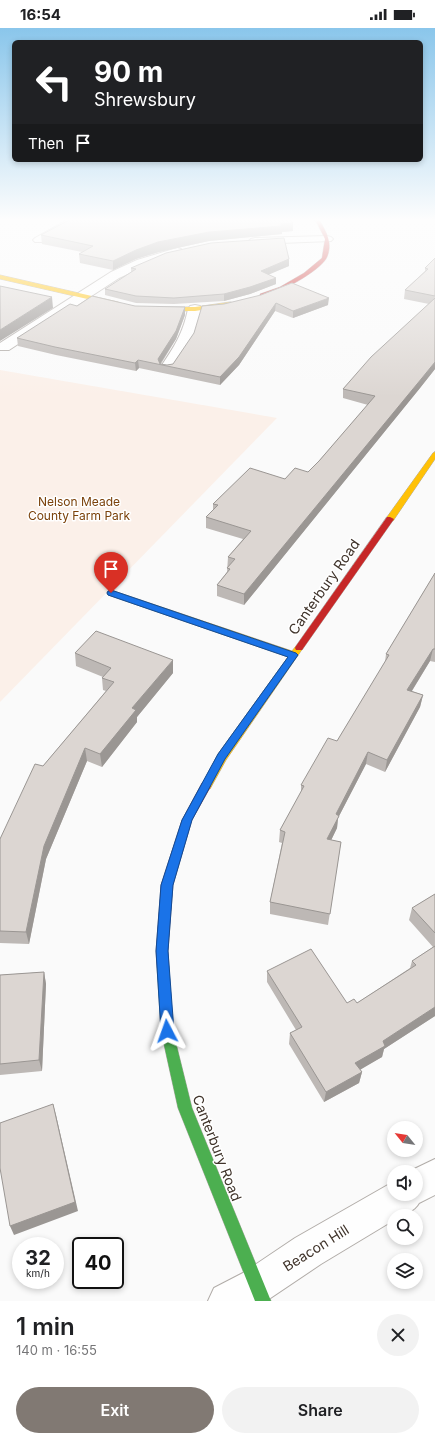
<!DOCTYPE html>
<meta charset="utf-8">
<style>
:root{--surface:#fff;--page:#f2f2f2;--text:#202124;--muted:#757577;--accent:#817973}
body{margin:0;font-family:Inter,sans-serif;background:var(--page);color:var(--text);height:100vh;display:flex;flex-direction:column;font-size:15px;white-space:nowrap}
*{box-sizing:border-box;margin:0}
p{font-size:13px;color:var(--muted)}
.icon{flex:none;width:22px;height:22px;fill:none;stroke:currentColor;stroke-width:2;stroke-linecap:round;stroke-linejoin:round}
.map{position:relative;height:1273px;overflow:hidden}
.details{display:flex;flex-direction:column;background:var(--surface);flex:1}
.details>*{flex:none}
.banner{position:absolute;left:12px;top:12px;width:411px;height:122px;border-radius:6px;box-shadow:0 2px 6px #0003;background:#202124;color:#fff;overflow:hidden}
.needle{width:26px;rotate:300deg}
.controls{position:absolute;left:387px;top:1093px;display:grid;gap:8px}
.controls a{display:grid;place-items:center;width:36px;height:36px;border-radius:50%;background:var(--surface);box-shadow:0 2px 6px #0003;font-size:20px}
.speed{position:absolute;left:12px;top:1209px;display:flex;gap:8px;font-size:20px;font-weight:700;text-align:center}
.speed>*{display:grid;place-content:center;width:52px;height:52px;border-radius:50%;background:var(--surface);box-shadow:0 2px 6px #0003;line-height:1}
.speed small{font-size:10px;font-weight:400}
.speed .limit{border:2px solid #111;border-radius:6px;background:#fff;color:#111}
.pin{position:absolute;display:grid;place-items:center;width:34px;height:34px;color:#fff;margin:-41px -17px;border-radius:50% 50% 50% 0;rotate:-45deg;box-shadow:0 0 4px #0007}
.pin .icon{rotate:45deg}
.me{position:absolute;width:44px;margin:-22px;rotate:356deg;stroke-linejoin:round;filter:drop-shadow(0 0 3px #0008)}
.turn{display:flex;align-items:center;gap:14px;height:84px;padding:0 16px;font-size:18px}
.turn .icon{width:52px;height:52px;stroke-width:2.5}
.turn b{display:block;font-size:28px;line-height:34px}
.then{display:flex;align-items:center;height:38px;padding:0 16px;background:#0003;gap:8px;font-size:15px}
.round{display:grid;place-items:center;flex:none;width:42px;height:42px;border-radius:21px;background:var(--page)}
.overview{display:flex;align-items:center;justify-content:space-between;height:68px;padding:0 16px}
h1{font-size:24px;font-weight:600;line-height:30px}
.button{display:flex;gap:8px;margin-top:auto;padding:8px 16px}
.button a{flex:1;height:46px;border-radius:24px;background:var(--accent);color:#fff;font-size:16px;font-weight:600;line-height:46px;text-align:center}
.button a+a{background:var(--page);color:var(--text)}
.status{display:flex;justify-content:space-between;align-items:center;height:28px;padding:0 20px;background:var(--surface);direction:ltr}
.status svg{height:11px;fill:currentColor}
.map>svg:first-child{display:block}
</style>
<div class="status"><b>16:54</b><svg viewBox="0 0 49 12"><path d="M0 12V9h3v3zM5 12V6h3v6zM10 12V3h3v9zM15 12V0h3v12zM26 1h20v11H26zM47 4h2v5h-2z"/></svg></div>
<div class="map">
<svg width="435" height="1273" viewBox="0 0 435 1273">
<rect width="100%" height="100%" fill="#fafafa"/>
<path fill="#fbf0e9" d="M 0,342 L 277,390 L 0,674 Z"/>
<g fill="none" stroke-linecap="round" stroke-linejoin="round">
<defs>
<path id="street" d="M 69,191 L 83,191 L 43,214 L 35,214 L 33,212 L 35,210 Z
M 327,208 L 331,209 L 333,211 L 331,213 L 255,216 L 251,215 L 249,213 L 251,211 L 255,210 Z
M 177,220 L 181,221 L 183,224 L 181,227 L 145,238 L 119,250 L 9,322 L 0,322 L 0,315 L 111,244 L 137,232 Z
M 195,277 L 200,278 L 202,281 L 193,312 L 172,343 L 167,344 L 162,343 L 160,340 C 174,319 183,306 188,281 L 190,278 Z
M 435,1131 L 435,1167 L 419,1175 C 415,1183 402,1188 394,1188 L 394,1192 L 321,1236 L 266,1273 L 208,1273 L 214,1260 L 243,1245 L 295,1210 L 393,1154 L 394,1153 L 394,1166 L 416,1166 L 416,1144 L 408,1144 Z"/>
<path id="fast" d="M 163,934 L 167,935 L 169,939 L 173,1003 L 192,1080 L 271,1273 L 255,1273 L 178,1080 L 161,1003 L 157,939 L 159,935 Z"/>
<path id="slow" d="M 0,247 L 118,274 L 121,276 L 118,278 L 0,251 Z
M 231,274 L 233,275 L 233,277 L 195,283 L 156,283 L 153,281 L 156,279 L 195,279 Z
M 435,424 L 435,431 L 393,493 L 387,493 L 387,489 L 433,425 Z
M 111,562 L 292,623 L 296,618 L 302,618 L 303,620 L 226,732 L 210,761 L 206,762 L 202,761 L 201,758 L 218,726 L 288,629 L 108,567 L 107,565 Z"/>
<path id="jam" d="M 315,191 L 319,191 C 326,204 333,214 327,229 C 322,242 274,269 260,268 L 260,266 L 280,259 L 304,245 L 322,230 L 325,211 Z
M 387,489 L 390,489 L 394,491 L 302,622 L 296,622 L 295,620 L 296,618 Z
M 206,754 L 210,755 L 211,758 L 192,792 L 173,857 L 168,923 L 169,939 L 167,943 L 163,944 L 159,943 L 157,939 L 156,923 L 161,857 L 182,792 L 202,755 Z"/>
</defs>
<use href="#street" stroke="#b1aca8" stroke-width="2"/>
<use href="#fast" stroke="#b1aca8" stroke-width="1"/>
<use href="#slow" stroke="#b1aca8" stroke-width="1"/>
<use href="#jam" stroke="#b1aca8" stroke-width="1"/>
<use href="#street" fill="#fefefe" fill-rule="evenodd"/>
<use href="#fast" fill="#4caf50" fill-rule="evenodd"/>
<use href="#slow" fill="#ffc107" fill-rule="evenodd"/>
<use href="#jam" fill="#c62828" fill-rule="evenodd"/>
</g>
<path fill="#bdb8b5" d="M 293,203 L 282,204 L 282,206 L 209,213 L 159,224 L 136,231 L 113,242 L 80,235 L 79,226 L 82,224 L 42,216 L 41,207 Z
M 435,230 L 435,341 L 420,360 L 244,577 L 217,568 L 217,557 L 227,544 L 228,529 L 243,511 L 206,500 L 206,489 L 213,482 L 213,476 L 285,451 L 308,444 L 319,433 L 368,377 L 343,370 L 343,361 L 429,276 L 404,271 L 405,262 L 425,243 L 425,240 Z
M 289,231 L 289,238 L 268,246 L 276,256 L 250,266 L 224,273 L 174,276 L 136,275 L 105,267 L 105,261 L 131,244 L 131,240 Z
M 261,267 L 328,277 L 293,290 L 275,283 L 239,337 L 220,357 L 139,340 L 136,343 L 56,327 L 18,318 L 17,310 L 77,278 L 135,278 L 185,287 L 176,311 L 161,336 L 167,337 L 173,336 L 224,276 Z
M 435,545 L 435,634 L 430,633 L 412,663 L 423,667 L 420,679 L 385,744 L 366,736 L 338,790 L 337,800 L 331,812 L 341,814 L 328,897 L 270,886 L 270,874 L 282,815 L 279,814 L 280,802 L 301,764 L 301,757 L 337,713 L 385,634 L 386,626 Z
M 75,625 L 173,645 L 137,689 L 137,694 L 102,739 L 87,733 L 46,831 L 29,916 L 0,915 L 0,811 L 43,738 L 106,663 L 103,662 L 102,650 L 103,649 L 76,638 Z
M 435,866 L 435,988 L 384,1021 L 382,1029 L 360,1041 L 362,1044 L 359,1055 L 324,1074 L 289,1016 L 290,1005 L 296,1002 L 267,954 L 267,943 L 347,975 L 357,975 L 410,940 L 412,933 L 433,919 L 409,892 L 412,880 Z
M 44,944 L 46,956 L 42,1043 L 0,1047 L 0,947 Z"/>
<path fill="#9a9693" d="M 293,195 L 293,203 L 282,204 L 282,206 L 209,213 L 159,224 L 136,231 L 113,242 L 113,233 L 136,222 L 158,214 L 209,204 Z
M 289,231 L 289,238 L 261,250 L 261,243 Z
M 276,250 L 276,256 L 250,266 L 224,273 L 224,266 Z
M 52,269 L 53,280 L 0,313 L 0,302 Z
M 329,270 L 328,277 L 293,290 L 293,283 Z
M 276,275 L 275,283 L 239,337 L 220,357 L 220,349 Z
M 185,279 L 185,287 L 176,311 L 160,336 L 158,331 Z
M 138,332 L 139,340 L 136,343 L 135,335 Z
M 435,334 L 435,341 L 420,360 L 244,577 L 244,566 Z
M 433,621 L 430,633 L 405,674 L 407,662 Z
M 173,632 L 173,645 L 137,689 L 137,694 L 102,739 L 100,726 L 132,680 Z
M 423,667 L 420,679 L 385,744 L 387,732 Z
M 85,720 L 87,733 L 46,831 L 29,916 L 26,904 L 44,818 Z
M 368,724 L 366,736 L 338,790 L 337,800 L 326,823 L 327,811 L 336,786 Z
M 44,944 L 46,956 L 42,1043 L 39,1032 Z
M 435,979 L 435,988 L 384,1021 L 382,1029 L 353,1046 L 355,1035 L 383,1013 Z
M 362,1044 L 359,1055 L 324,1074 L 326,1064 Z
M 53,1076 L 56,1087 L 78,1183 L 14,1207 L 10,1198 Z"/>
<path fill="#dcd6d2" stroke="#9a9693" d="M 71,191 L 290,191 L 293,195 L 281,196 L 282,198 L 209,204 L 158,214 L 136,222 L 113,233 L 79,226 L 93,218 L 41,207 Z
M 284,210 L 289,231 L 261,243 L 276,250 L 250,259 L 224,266 L 174,270 L 136,268 L 105,261 L 136,241 L 131,240 L 166,225 L 211,215 Z
M 435,230 L 435,268 L 405,262 L 428,241 L 425,240 Z
M 292,255 L 329,270 L 293,283 L 276,275 L 239,329 L 220,349 L 138,332 L 135,335 L 55,319 L 17,310 L 70,276 L 77,278 L 92,268 L 135,278 L 185,279 L 176,303 L 158,331 L 160,336 L 167,337 L 173,336 L 194,305 L 202,278 L 224,276 L 261,267 Z
M 0,258 L 52,269 L 0,302 Z
M 435,270 L 435,334 L 422,350 L 244,566 L 217,557 L 230,541 L 227,540 L 235,531 L 228,529 L 251,503 L 206,489 L 218,477 L 213,476 L 250,440 L 285,451 L 295,440 L 308,444 L 319,433 L 375,368 L 343,361 L 371,329 Z
M 435,545 L 435,621 L 433,621 L 407,662 L 423,667 L 387,732 L 368,724 L 336,786 L 339,788 L 327,811 L 341,814 L 330,886 L 270,874 L 285,804 L 280,802 L 304,758 L 301,757 L 328,710 L 337,713 L 389,627 L 386,626 Z
M 96,603 L 173,632 L 132,680 L 136,682 L 100,726 L 85,720 L 44,818 L 26,904 L 0,903 L 0,811 L 35,736 L 43,738 L 114,654 L 102,650 L 111,640 L 75,625 Z
M 435,866 L 435,905 L 412,880 Z
M 435,918 L 435,979 L 383,1013 L 385,1018 L 355,1035 L 362,1044 L 326,1064 L 290,1005 L 302,999 L 267,943 L 311,921 L 347,975 L 354,971 L 357,975 L 416,937 L 412,933 Z
M 44,944 L 39,1032 L 0,1036 L 0,947 Z
M 53,1076 L 75,1174 L 10,1198 L 0,1140 L 0,1095 Z"/>
<linearGradient id="sky" x2="0" y2="1"><stop stop-color="#8ac6eb"/><stop offset="0.52" stop-color="#fdfdfd"/><stop offset="1" stop-color="#fdfdfd" stop-opacity="0"/></linearGradient>
<rect width="435" height="369" fill="url(#sky)"/>
<path fill="#1a73e8" stroke="#114b97" d="M 111,562 L 296,625 L 298,627 L 225,731 L 192,792 L 173,857 L 168,923 L 174,1003 L 172,1008 L 167,1009 L 163,1008 L 161,1003 L 156,923 L 161,857 L 182,792 L 218,726 L 288,629 L 108,567 L 107,565 L 108,563 Z"/>
<g text-anchor="middle" stroke-width="3" stroke-linejoin="round" paint-order="stroke">
<g font-size="12" fill="#7b420b" stroke="#fff">
<text x="79" y="478">Nelson Meade<tspan x="79" dy="14">County Farm Park</tspan></text>
</g>
<g font-size="14" fill="#40342b" stroke="#fff">
<text transform="translate(324 559) rotate(-55)" y="5">Canterbury Road</text>
<text transform="translate(217 1120) rotate(69)" y="5">Canterbury Road</text>
<text transform="translate(316 1220) rotate(-32)" y="5">Beacon Hill</text>
</g>
</g>
</svg>
<div class="controls">
<a><svg class="needle" viewBox="-14 -14 28 28"><path d="M0-13l5 13h-10z" fill="#e53935"/><path d="M0 13l5-13h-10z" fill="#757577"/></svg></a>
<a><svg class="icon" aria-label="sound" viewBox="0 0 24 24"><path d="M4 9h4l5-4v14l-5-4H4zM17 9q2 3 0 6"/></svg></a>
<a><svg class="icon" aria-label="search" viewBox="0 0 24 24"><circle cx="10" cy="10" r="6"/><path d="M15 15l6 6"/></svg></a>
<a><svg class="icon" aria-label="layers" viewBox="0 0 24 24"><path d="M12 4l9 5-9 5-9-5zM3 14l9 5 9-5"/></svg></a>
</div>
<div class="speed"><div>32<small>km/h</small></div><div class="limit">40</div></div>
<div class="pin" style="left:111px;top:565px;background:#d93025"><svg class="icon" aria-label="arrive" viewBox="0 0 24 24"><path d="M6 21V4h12l-3 4 3 4H6"/></svg></div>
<svg class="me" style="left:167px;top:1003px" viewBox="-20 -20 40 40"><path d="M0-17L14 15 0 8-14 15z" fill="#1a73e8" stroke="#fff" stroke-width="4"/></svg>
<div class="banner">
<div class="turn"><svg class="icon" aria-label="left" viewBox="0 0 24 24"><path d="M17 20v-9H6M10 6l-5 5 5 5"/></svg><div><b>90 m</b>Shrewsbury</div></div>
<div class="then">Then<svg class="icon" aria-label="arrive" viewBox="0 0 24 24"><path d="M6 21V4h12l-3 4 3 4H6"/></svg></div>
</div>
</div>
<section class="details">
<div class="overview"><div><h1>1 min</h1><p>140 m · 16:55</p></div><a class="round"><svg class="icon" aria-label="close" viewBox="0 0 24 24"><path d="M6 6l12 12M18 6L6 18"/></svg></a></div>
<div class="button"><a>Exit</a><a>Share</a></div>
</section>
